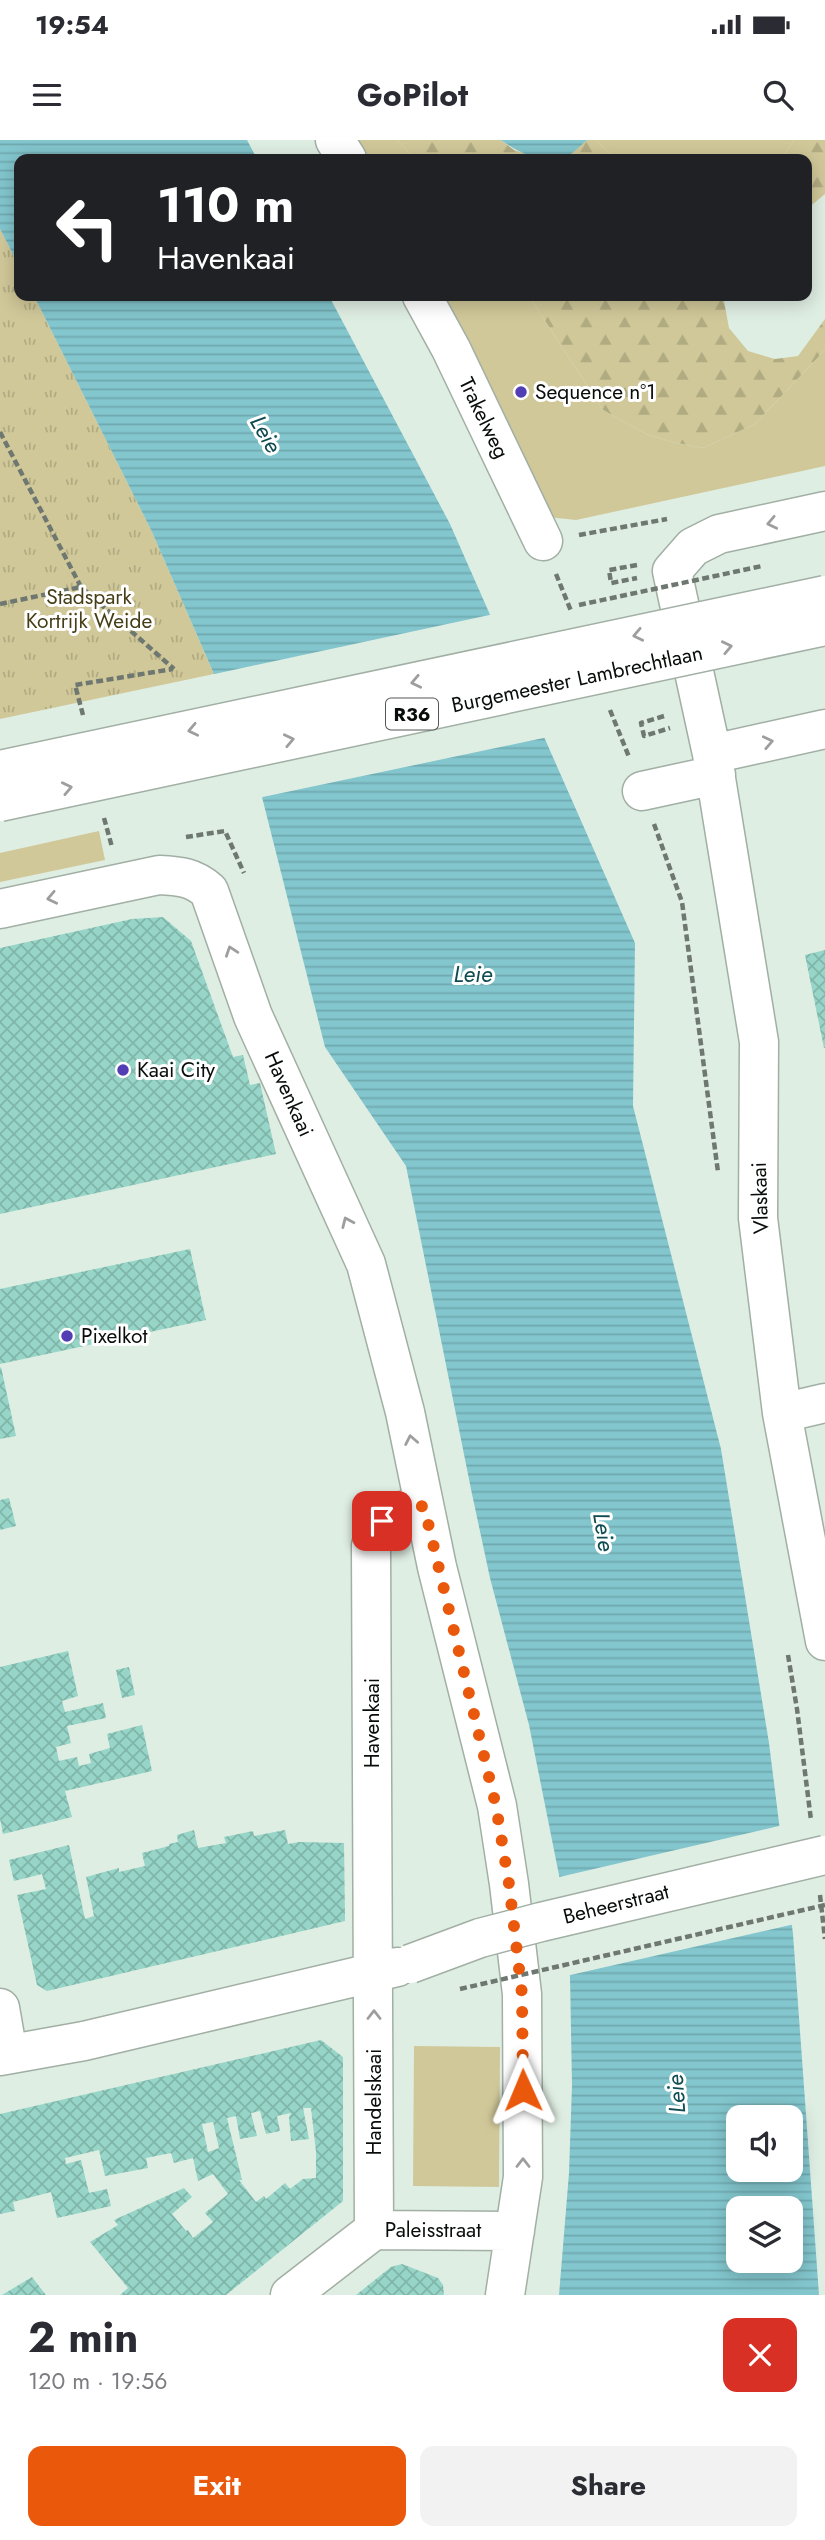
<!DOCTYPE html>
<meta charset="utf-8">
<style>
:root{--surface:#fff;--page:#f2f2f3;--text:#2b2b33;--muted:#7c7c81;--accent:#ea580c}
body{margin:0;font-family:Jost,sans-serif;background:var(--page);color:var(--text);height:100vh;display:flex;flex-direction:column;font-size:26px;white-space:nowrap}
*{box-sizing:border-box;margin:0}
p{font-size:23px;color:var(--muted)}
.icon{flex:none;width:38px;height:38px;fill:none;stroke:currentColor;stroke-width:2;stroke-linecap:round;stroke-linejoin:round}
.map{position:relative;height:2155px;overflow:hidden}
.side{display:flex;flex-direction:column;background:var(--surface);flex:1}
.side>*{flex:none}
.banner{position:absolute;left:14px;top:14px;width:798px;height:147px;border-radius:14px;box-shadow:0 4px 18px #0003;background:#202124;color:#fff;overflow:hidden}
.tools{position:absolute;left:726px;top:1965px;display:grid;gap:14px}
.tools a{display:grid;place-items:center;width:77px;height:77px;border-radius:14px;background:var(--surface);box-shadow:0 4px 18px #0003;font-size:35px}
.pin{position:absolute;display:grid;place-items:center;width:60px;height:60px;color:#fff;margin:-30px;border-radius:14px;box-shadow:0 4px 10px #0006}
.me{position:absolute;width:77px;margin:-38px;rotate:359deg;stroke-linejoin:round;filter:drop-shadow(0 0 5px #0008)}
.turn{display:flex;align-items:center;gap:24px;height:147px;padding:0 28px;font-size:32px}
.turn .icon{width:91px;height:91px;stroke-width:2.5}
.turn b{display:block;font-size:49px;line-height:60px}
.round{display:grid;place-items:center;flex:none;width:74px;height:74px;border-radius:14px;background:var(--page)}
.overview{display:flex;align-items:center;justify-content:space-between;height:119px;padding:0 28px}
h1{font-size:42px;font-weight:700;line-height:52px}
.button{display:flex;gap:14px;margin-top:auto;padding:14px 28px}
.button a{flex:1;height:80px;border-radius:14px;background:var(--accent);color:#fff;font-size:28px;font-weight:700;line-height:80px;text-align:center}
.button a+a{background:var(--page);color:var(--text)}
.status{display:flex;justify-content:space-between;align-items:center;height:49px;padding:0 35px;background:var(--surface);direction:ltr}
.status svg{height:19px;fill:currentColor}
header{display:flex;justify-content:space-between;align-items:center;height:91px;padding:0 28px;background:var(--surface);font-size:32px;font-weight:700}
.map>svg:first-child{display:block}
</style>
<div class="status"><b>19:54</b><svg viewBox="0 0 49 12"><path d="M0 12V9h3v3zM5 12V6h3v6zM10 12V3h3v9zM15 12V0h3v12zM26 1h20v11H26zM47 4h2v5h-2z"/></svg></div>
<header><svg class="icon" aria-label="menu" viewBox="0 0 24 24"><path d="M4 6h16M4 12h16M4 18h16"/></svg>GoPilot<svg class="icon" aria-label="search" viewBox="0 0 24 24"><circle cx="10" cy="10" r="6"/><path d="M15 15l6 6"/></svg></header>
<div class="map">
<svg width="825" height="2155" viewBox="0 0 825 2155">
<defs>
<pattern id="forest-firs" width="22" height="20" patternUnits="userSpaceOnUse" patternTransform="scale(1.75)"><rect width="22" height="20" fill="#d0c899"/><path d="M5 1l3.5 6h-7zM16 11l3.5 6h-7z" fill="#b1ab82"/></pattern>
<pattern id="park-tufts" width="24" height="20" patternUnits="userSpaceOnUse" patternTransform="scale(1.75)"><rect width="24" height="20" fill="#d0c899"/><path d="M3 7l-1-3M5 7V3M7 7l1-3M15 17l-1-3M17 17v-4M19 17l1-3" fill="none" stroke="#b1ab82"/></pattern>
<pattern id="water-rules" width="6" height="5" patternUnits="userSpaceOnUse" patternTransform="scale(1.75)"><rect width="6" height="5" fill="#83c6cd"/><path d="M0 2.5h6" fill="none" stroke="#70a9af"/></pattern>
<pattern id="building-cross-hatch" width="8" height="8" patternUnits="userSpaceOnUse" patternTransform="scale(1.75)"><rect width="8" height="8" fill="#96d5c7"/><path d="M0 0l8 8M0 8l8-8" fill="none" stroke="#80b6aa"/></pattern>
</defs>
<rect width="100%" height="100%" fill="#dfeee3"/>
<path fill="#d0c899" d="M 347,0 L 397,0 L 415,19 L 358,19 Z
M 596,0 L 794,0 L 781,19 L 616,19 Z
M 432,156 L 529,156 L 603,270 L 646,294 L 672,302 L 703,308 L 755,284 L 825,210 L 825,326 L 576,380 L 547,377 Z
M 99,691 L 105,720 L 0,742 L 0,713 Z
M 414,1906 L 500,1907 L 499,2047 L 413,2046 Z"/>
<path fill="url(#forest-firs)" d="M 397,0 L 501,0 L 514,10 L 543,19 L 415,19 Z
M 587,0 L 596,0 L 616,19 L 562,19 Z
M 794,0 L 825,0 L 825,54 L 807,69 L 807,19 L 781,19 Z
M 529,156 L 726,156 L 724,161 L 729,188 L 748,211 L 775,219 L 798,216 L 825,179 L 825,210 L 755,284 L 703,308 L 672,302 L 646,294 L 603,270 Z"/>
<path fill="url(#park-tufts)" d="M 0,89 L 19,126 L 19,156 L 34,156 L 152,392 L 214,534 L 0,579 Z"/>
<path fill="url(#water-rules)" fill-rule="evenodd" d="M 0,0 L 247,0 L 257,19 L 19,19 L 19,126 L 0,89 Z
M 501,0 L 587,0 C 580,6 573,13 565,18 C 546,27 516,11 501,0 Z
M 34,156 L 329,156 L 450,384 L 635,803 L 633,966 L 721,1309 L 769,1603 L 793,1794 L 819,2155 L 559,2155 L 569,2033 L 572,1945 L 570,1837 L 559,1735 L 529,1585 L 490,1438 L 472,1354 L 406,1026 L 325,907 L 262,657 L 214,534 L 152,392 ZM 738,1978 L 791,1978 L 791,2030 L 738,2030 ZM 738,2068 L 791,2068 L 791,2121 L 738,2121 Z"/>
<path fill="#dfeee3" d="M 494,474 L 548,597 L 258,658 L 210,535 Z
M 783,1685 L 795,1784 L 566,1836 L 555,1738 Z"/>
<path fill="url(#building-cross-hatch)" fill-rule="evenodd" d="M 163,777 L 191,801 L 233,917 L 243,915 L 250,945 L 260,943 L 276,1014 L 0,1074 L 0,808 L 132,779 Z
M 825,810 L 825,908 L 824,908 L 805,815 Z
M 190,1109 L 206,1180 L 0,1224 L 0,1149 Z
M 1,1227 L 16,1296 L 0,1299 L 0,1228 Z
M 9,1358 L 16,1386 L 0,1390 L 0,1360 Z
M 68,1511 L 78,1556 L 62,1561 L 65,1572 L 103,1563 L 106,1578 L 67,1586 L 71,1603 L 56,1607 L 59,1621 L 77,1617 L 79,1626 L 91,1623 L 89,1614 L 110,1608 L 107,1594 L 142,1585 L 152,1631 L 65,1651 L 72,1677 L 3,1694 L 0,1679 L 0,1527 Z
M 129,1527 L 135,1555 L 122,1558 L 116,1530 Z
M 194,1690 L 198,1708 L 226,1703 L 224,1697 L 253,1691 L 254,1696 L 285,1690 L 288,1704 L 299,1702 L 344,1703 L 345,1781 L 47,1851 L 37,1845 L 17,1755 L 46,1749 L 42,1734 L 14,1741 L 9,1720 L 69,1705 L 85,1779 L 94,1776 L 86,1737 L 119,1728 L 119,1732 L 145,1726 L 142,1713 L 169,1706 L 169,1704 L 178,1702 L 177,1695 Z
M 321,1900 L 343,1917 L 343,2061 L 226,2155 L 120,2155 L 128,2148 L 90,2102 L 118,2085 L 114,2080 L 184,2048 L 192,2057 L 172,2074 L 186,2091 L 188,2090 L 193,2098 L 213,2082 L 205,2073 L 228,2054 L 213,2034 L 198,2041 L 193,2018 L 174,2023 L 171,2013 L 146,2018 L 148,2028 L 105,2036 L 99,2010 L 65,2018 L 66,2024 L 81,2020 L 89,2053 L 107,2049 L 111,2066 L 57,2078 L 51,2052 L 13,2062 L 15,2071 L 0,2074 L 0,1974 ZM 303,1968 L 311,1968 L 316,2012 L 316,2038 L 303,2039 L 290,2049 L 285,2043 L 266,2059 L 264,2056 L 256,2062 L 239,2040 L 242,2040 L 227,1978 L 236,1976 L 240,1999 L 257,1996 L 251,1973 L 260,1971 L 266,1994 L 280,1991 L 277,1976 L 291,1973 L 289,1977 L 291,2001 L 309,1999 ZM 213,1982 L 219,2008 L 208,2012 L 202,1984 Z
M 402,2124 L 438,2138 L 443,2145 L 444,2155 L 356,2155 L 391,2127 Z
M 32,2137 L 46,2155 L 2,2155 Z"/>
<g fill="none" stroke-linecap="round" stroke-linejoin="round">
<defs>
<path id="minor" d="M 335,0 L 347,19
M 422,156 L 451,209 L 543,401
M 825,371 L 719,394 L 693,407 L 672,431 L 712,614 L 759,902 L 758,1078 L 782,1273 L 825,1501
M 712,614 L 825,589
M 642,651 L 716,635
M 0,769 L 159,735 C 180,736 193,737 209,751 L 253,876 L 366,1124 L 405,1272 L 437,1427 L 497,1666 L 509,1744 L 522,1854 L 523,2037 L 505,2155
M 782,1273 L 825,1263
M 0,1868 L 8,1914
M 0,1916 L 84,1901 L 397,1827
M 374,2090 L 371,1406 C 377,1377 397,1370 424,1366
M 290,2155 L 374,2090 L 515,2091"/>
</defs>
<use href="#minor" stroke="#a1afa4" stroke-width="41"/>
<path stroke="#6e7871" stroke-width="4.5" stroke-dasharray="7 3.5" stroke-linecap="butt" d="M 0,292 L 81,447 L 174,529
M 579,395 L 667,379
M 637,425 L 609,430 L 611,443 L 637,438
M 556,434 L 571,471
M 0,464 L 81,447
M 610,570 L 629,617
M 83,575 L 75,545 L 173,529
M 664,576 L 641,583 L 644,596 L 670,588
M 104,678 L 112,707
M 654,684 L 682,762 L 718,1032
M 186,697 L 225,691 L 244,733
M 788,1515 L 797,1569 L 811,1680
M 820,1755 L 825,1799"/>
<use href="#minor" stroke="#fff" stroke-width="38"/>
<defs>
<path id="minor-bridge" d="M 410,1824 L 480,1798 L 541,1782 L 825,1715"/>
<path id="major-bridge" d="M 0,630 L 825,455
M 0,662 L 825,486"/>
</defs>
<use href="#minor-bridge" stroke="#a1afa4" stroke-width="41" stroke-linecap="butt"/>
<use href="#major-bridge" stroke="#a1afa4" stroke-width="41" stroke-linecap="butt"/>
<path stroke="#6e7871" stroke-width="4.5" stroke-dasharray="7 3.5" stroke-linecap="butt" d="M 579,465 L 762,426
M 460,1849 L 825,1765"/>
<use href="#minor-bridge" stroke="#fff" stroke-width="38"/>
<use href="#major-bridge" stroke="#fff" stroke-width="38"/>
</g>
<defs><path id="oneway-chevron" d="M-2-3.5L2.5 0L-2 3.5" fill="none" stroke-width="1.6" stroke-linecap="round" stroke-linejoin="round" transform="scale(1.75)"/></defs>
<g stroke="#9d9e9d">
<use href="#oneway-chevron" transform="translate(772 383) rotate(168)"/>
<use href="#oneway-chevron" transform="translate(638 495) rotate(168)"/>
<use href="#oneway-chevron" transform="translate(727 507) rotate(-12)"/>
<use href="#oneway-chevron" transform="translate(416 542) rotate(168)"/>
<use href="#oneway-chevron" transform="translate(193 590) rotate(168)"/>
<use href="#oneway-chevron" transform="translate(289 600) rotate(-12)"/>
<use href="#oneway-chevron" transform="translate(768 602) rotate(-12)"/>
<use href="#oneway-chevron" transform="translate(67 648) rotate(-12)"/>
<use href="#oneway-chevron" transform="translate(52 758) rotate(168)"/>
<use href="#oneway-chevron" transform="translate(231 811) rotate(-109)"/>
<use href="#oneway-chevron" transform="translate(347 1082) rotate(-114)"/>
<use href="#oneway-chevron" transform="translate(411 1300) rotate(-101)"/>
<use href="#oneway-chevron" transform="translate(374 1875) rotate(-90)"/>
<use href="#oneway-chevron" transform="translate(523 2023) rotate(-90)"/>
</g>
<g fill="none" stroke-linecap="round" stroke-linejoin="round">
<path stroke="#ea580c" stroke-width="12" stroke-dasharray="0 21.6" d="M 382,1381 C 394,1370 409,1368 424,1366 L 496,1666 L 509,1744 L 522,1854 L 523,1950"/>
</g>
<g fill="#513eb5" stroke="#fff" stroke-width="2.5">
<circle cx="521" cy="252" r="7"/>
<circle cx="123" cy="930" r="7"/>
<circle cx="67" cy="1196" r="7"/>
</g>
<g text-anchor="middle" stroke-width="6" stroke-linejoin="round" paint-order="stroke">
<rect fill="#fff" stroke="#535654" stroke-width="2" x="386" y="558.5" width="52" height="31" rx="5"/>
<g font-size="19" font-weight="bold" fill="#090d0a">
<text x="412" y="581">R36</text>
</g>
<g font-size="21" fill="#090d0a" stroke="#fff" text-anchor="start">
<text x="535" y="259">Sequence n°1</text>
<text x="137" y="937">Kaai City</text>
<text x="81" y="1203">Pixelkot</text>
</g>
<g font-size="21" fill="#090d0a" stroke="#fff">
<text transform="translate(484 278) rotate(64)" y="7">Trakelweg</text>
<text transform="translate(577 539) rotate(-12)" y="7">Burgemeester Lambrechtlaan</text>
<text transform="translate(289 954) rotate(66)" y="7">Havenkaai</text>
<text transform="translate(760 1058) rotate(-92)" y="7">Vlaskaai</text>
<text transform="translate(372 1583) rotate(-90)" y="7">Havenkaai</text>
<text transform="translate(616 1764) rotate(-14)" y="7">Beheerstraat</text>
<text transform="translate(374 1962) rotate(-90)" y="7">Handelskaai</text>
<text x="433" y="2097">Paleisstraat</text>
</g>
<g font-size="21" fill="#453e16" stroke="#fff">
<text x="89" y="464">Stadspark<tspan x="89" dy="24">Kortrijk Weide</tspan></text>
</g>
<g font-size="23" font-style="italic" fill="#0f4b51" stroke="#fff">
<text transform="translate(266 294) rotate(60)" y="8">Leie</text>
<text x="473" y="842">Leie</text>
<text transform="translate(604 1392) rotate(81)" y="8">Leie</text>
<text transform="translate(676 1954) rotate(-94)" y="8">Leie</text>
</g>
</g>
</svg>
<div class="tools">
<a><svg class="icon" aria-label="sound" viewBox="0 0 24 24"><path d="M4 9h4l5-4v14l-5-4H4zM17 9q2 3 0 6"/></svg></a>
<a><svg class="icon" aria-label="layers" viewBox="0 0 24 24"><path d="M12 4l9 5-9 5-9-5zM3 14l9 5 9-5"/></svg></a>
</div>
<div class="pin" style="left:382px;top:1381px;background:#d93025"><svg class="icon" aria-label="arrive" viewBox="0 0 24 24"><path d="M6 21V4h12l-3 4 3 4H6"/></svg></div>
<svg class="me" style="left:523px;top:1950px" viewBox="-20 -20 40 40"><path d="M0-17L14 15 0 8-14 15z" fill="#ea580c" stroke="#fff" stroke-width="4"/></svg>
<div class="banner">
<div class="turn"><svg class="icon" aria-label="left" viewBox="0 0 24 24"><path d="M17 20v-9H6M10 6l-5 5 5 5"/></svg><div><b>110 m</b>Havenkaai</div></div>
</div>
</div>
<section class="side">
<div class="overview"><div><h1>2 min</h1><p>120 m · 19:56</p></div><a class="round" style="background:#d93025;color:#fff"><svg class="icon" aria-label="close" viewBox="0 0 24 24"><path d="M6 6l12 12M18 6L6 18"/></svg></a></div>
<div class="button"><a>Exit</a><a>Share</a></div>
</section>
